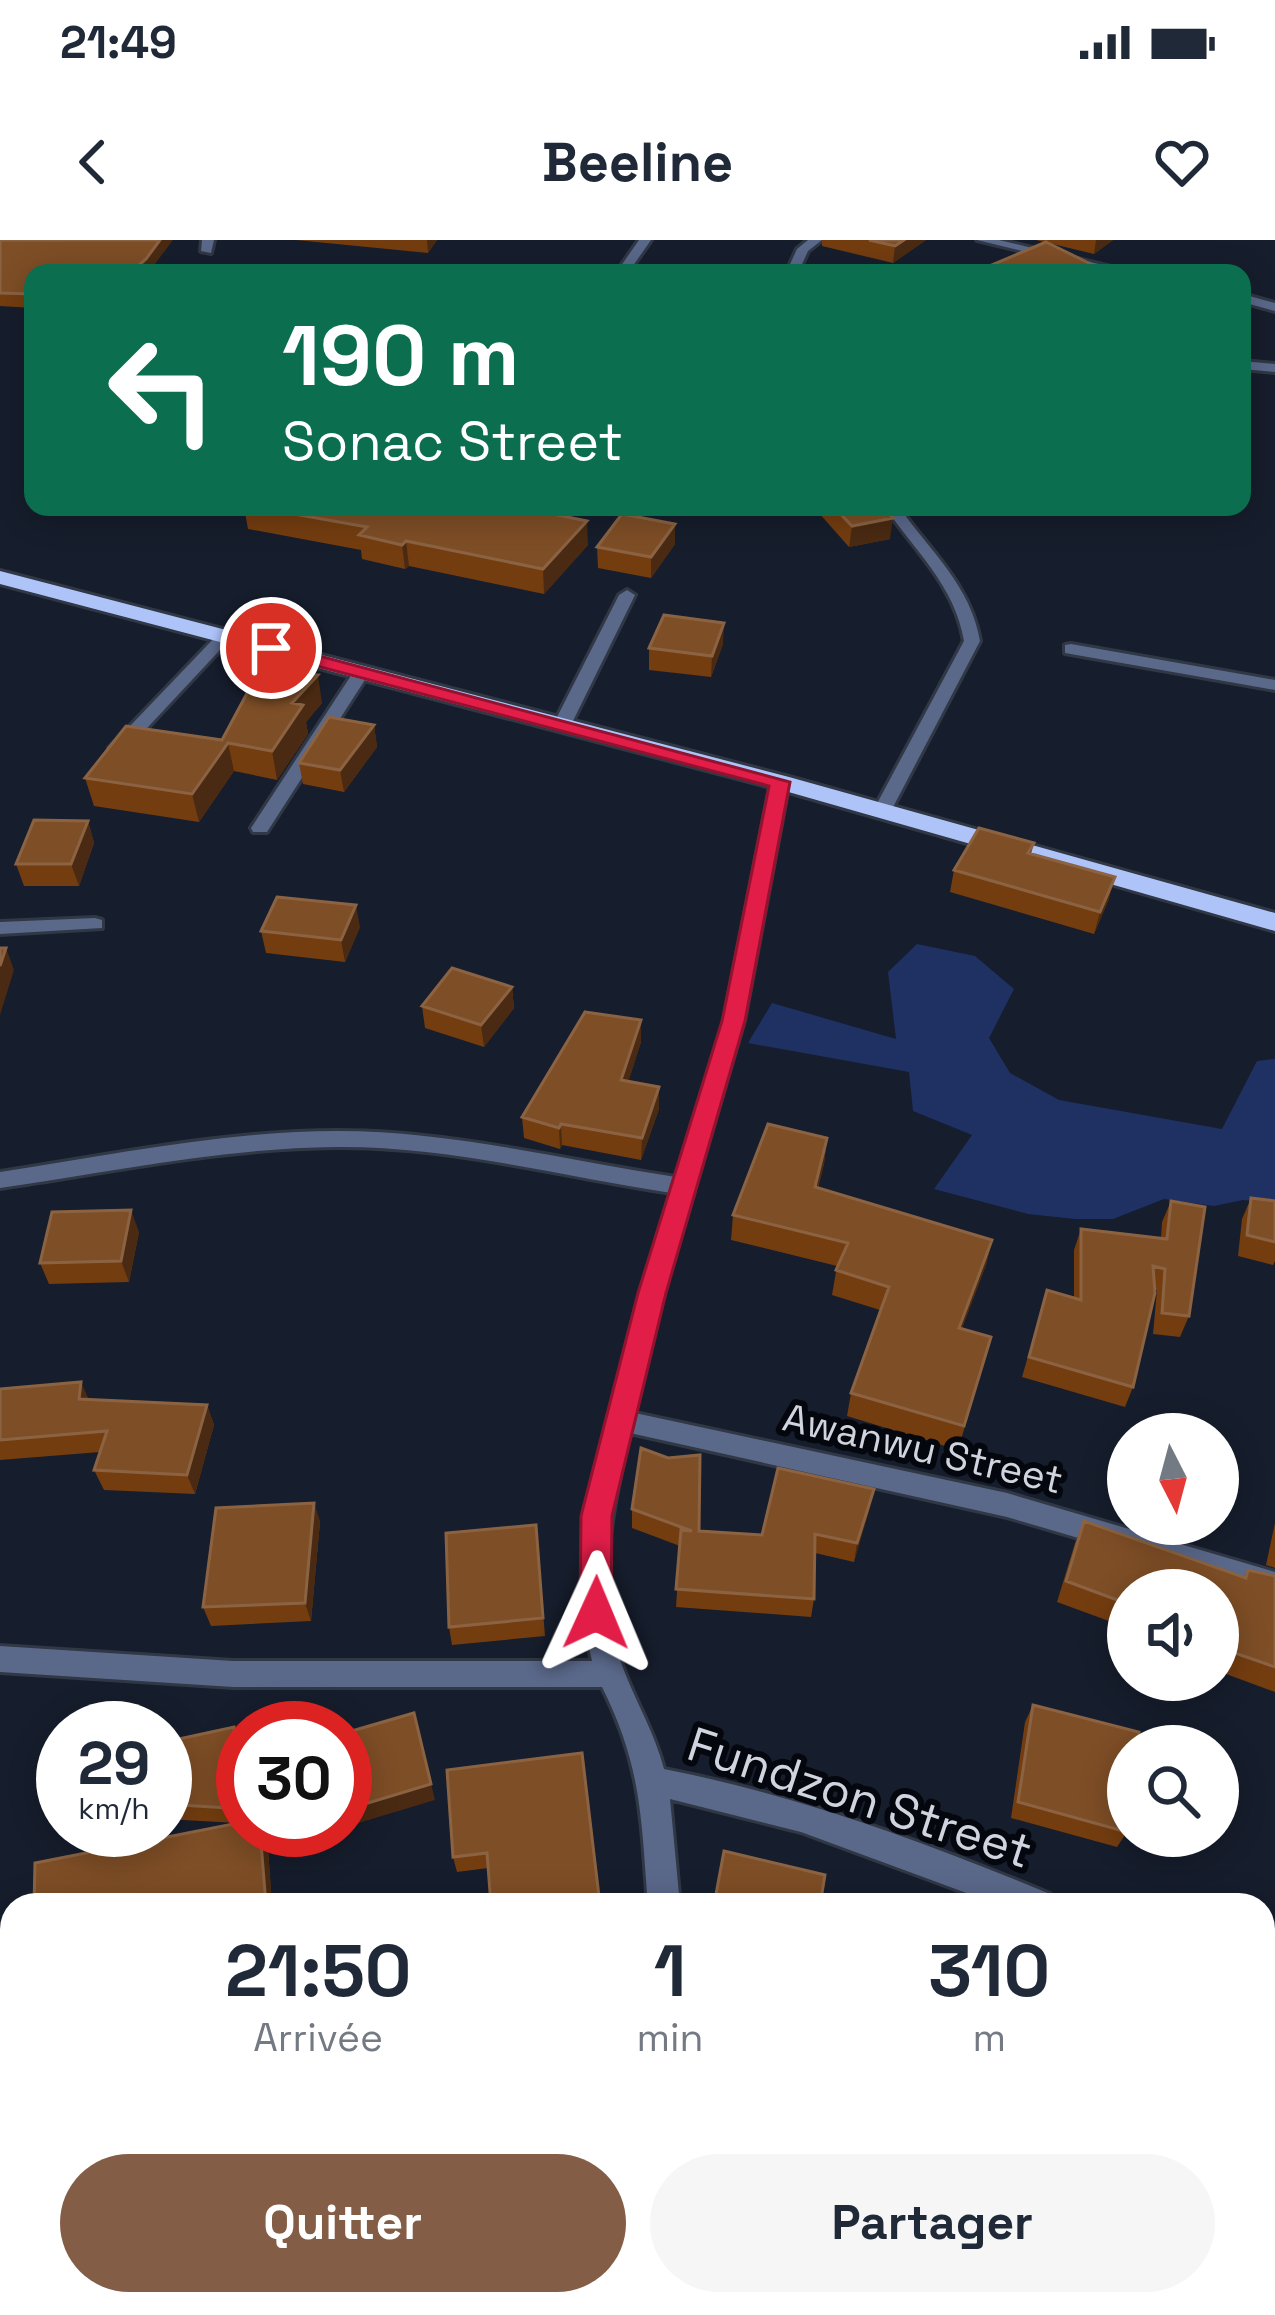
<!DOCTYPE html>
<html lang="fr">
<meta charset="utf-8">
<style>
:root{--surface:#fff;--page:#f6f6f7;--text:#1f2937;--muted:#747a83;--accent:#835d46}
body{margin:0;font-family:"Space Grotesk",sans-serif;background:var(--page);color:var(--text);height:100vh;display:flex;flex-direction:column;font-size:45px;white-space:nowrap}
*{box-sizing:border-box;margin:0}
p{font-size:39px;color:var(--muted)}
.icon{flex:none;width:66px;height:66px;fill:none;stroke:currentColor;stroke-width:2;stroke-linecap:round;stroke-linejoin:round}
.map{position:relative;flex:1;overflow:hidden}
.sheet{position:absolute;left:0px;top:1653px;width:1275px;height:423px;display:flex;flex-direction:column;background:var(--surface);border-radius:36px 36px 0 0;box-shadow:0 6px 30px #0003}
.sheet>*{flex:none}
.top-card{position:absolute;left:24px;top:24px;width:1227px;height:252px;border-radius:24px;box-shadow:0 6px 30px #0003;background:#0b6e4f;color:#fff;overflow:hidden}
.needle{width:78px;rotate:174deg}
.fabs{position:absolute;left:1107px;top:1173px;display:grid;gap:24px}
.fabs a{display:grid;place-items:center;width:132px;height:132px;border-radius:50%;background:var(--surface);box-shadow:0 6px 30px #0003;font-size:60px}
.speed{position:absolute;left:36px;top:1461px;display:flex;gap:24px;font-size:60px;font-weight:700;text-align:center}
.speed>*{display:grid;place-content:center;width:156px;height:156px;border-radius:50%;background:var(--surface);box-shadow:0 6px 30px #0003;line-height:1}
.speed small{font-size:30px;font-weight:400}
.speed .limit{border:18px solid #d22;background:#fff;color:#111}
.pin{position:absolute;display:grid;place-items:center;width:102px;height:102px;color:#fff;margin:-51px;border:6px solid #fff;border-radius:50%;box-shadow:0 3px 12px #0007}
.me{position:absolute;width:132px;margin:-66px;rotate:1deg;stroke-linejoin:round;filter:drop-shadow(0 0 9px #0008)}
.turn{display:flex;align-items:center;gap:42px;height:252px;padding:0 60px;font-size:54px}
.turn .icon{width:156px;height:156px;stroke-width:2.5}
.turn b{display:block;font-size:84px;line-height:102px}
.eta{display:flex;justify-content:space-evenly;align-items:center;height:204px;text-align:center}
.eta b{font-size:72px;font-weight:700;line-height:84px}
.action{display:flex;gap:24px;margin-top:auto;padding:24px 60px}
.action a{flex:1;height:138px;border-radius:72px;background:var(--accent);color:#fff;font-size:48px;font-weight:700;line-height:138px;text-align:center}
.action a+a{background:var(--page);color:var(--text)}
.status{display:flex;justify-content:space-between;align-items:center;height:84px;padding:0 60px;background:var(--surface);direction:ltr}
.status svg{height:33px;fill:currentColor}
header{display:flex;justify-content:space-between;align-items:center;height:156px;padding:0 60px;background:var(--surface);font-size:54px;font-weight:700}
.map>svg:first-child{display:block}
</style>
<div class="status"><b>21:49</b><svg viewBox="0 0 49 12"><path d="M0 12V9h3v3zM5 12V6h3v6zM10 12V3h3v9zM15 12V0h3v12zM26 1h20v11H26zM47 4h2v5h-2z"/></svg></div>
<header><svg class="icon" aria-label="back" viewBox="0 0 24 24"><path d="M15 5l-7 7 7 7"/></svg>Beeline<svg class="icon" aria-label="heart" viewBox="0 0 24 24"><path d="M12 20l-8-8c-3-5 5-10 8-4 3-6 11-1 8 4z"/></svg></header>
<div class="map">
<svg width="1275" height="2075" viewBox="0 0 1275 2075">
<rect width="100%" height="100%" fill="#161d2c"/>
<path fill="#1f3163" d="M 917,704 L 975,716 L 1014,749 L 989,798 L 1010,833 L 1059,860 L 1222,889 L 1257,821 L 1275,819 L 1275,963 L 1243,960 L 1214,966 L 1164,959 L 1113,979 L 1075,979 L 1028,974 L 934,949 L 972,895 L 913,871 L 909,832 L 748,803 L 772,763 L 896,799 L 888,732 Z"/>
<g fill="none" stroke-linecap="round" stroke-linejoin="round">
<defs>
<path id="service" d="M 627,350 L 635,355 L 571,485 L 556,489 L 553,485 L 619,355 Z
M 219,393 L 233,396 L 121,516 L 109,516 L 109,508 Z
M 356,428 L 370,432 L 267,592 L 253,592 L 251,588 Z"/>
<path id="minor" d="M 202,0 L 214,0 L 211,13 L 201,11 Z
M 639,0 L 651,0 L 628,33 L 616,33 Z
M 808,0 L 822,0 L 808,11 L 798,33 L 786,33 L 797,9 Z
M 977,0 L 999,0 L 1136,33 L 1114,33 Z
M 1242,54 L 1275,63 L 1275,71 L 1242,62 Z
M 1242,121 L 1275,124 L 1275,132 L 1242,129 Z
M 885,267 L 899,267 C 930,311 971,346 980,401 L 891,571 L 882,577 L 873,571 L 964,401 C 955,346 915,311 885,267 Z
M 1071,404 L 1275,440 L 1275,450 L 1065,413 L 1065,405 Z
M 780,537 L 789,542 L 744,781 L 664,1053 L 635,1173 L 1007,1253 L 1275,1332 L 1275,1356 L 1007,1277 L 630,1193 C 611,1270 593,1357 625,1433 C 638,1466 655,1494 664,1529 C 797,1555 925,1602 1050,1654 L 1055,1665 L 999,1665 L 801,1592 L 670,1559 L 680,1665 L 648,1665 C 641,1578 642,1527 602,1447 L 233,1447 L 0,1432 L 0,1406 L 233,1421 L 592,1421 L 581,1373 L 583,1276 L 640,1053 L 671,953 C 560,936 449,906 336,907 C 223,908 111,932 0,948 L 0,932 C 112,915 225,891 338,891 C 452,891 564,920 676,937 L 724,781 L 771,542 Z
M 95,678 L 102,680 L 102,688 L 0,694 L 0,682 Z
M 1263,1769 L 1275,1774 L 1275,1808 L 1263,1803 Z
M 666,2064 L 702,2064 L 702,2075 L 666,2075 Z"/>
<path id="trunk" d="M 0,331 L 789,537 L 1275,673 L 1275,691 L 771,547 L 0,344 Z"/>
</defs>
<use href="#service" stroke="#303745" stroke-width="6"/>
<use href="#minor" stroke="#303745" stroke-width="6"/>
<use href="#trunk" stroke="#303745" stroke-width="6"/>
<use href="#service" fill="#5a688a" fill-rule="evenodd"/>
<use href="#minor" fill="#5a688a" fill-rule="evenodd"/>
<use href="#trunk" fill="#aec4f9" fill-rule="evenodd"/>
</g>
<path fill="#743d10" d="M 0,0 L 33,33 L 33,68 L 0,66 Z
M 296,0 L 437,0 L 428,13 Z
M 822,0 L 926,0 L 893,23 L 822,6 Z
M 1036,0 L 1113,0 L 1094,14 Z
M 244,267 L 518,267 L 588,305 L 544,354 L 409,326 L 405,329 L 362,319 L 361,310 L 248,289 Z
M 818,267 L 882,267 L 890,299 L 849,307 L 818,272 Z
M 675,304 L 651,338 L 598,328 L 597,307 Z
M 723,404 L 711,437 L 649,430 L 649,408 Z
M 322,463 L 306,482 L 308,494 L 277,540 L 234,531 L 199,582 L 94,566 L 85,538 L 222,500 Z
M 374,485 L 377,507 L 344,552 L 303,544 L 299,523 Z
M 88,581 L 94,603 L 79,646 L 24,646 L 16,624 Z
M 1034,603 L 1031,614 L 1109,659 L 1094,694 L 950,652 L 954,630 Z
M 360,687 L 345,722 L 266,713 L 261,691 Z
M 512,747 L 514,768 L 484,807 L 425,788 L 422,766 Z
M 641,780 L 641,802 L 628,842 L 659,869 L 641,920 L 562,905 L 560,909 L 524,898 L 522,877 Z
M 827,898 L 824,924 L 818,948 L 992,1000 L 986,1025 L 962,1088 L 991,1097 L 958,1210 L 847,1176 L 851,1153 L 880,1070 L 832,1055 L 837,1026 L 731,1000 L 733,975 Z
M 1251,958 L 1275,961 L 1275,1021 L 1273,1025 L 1238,1016 L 1242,979 Z
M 1171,961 L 1189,1076 L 1180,1097 L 1153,1094 L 1157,1050 L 1154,1050 L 1133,1147 L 1125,1167 L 1022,1137 L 1047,1050 L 1074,1058 L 1074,1010 L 1081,989 L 1161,998 L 1162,982 Z
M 139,992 L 129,1042 L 49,1044 L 40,1023 Z
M 0,1149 L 89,1159 L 207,1165 L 214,1185 L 195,1254 L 104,1250 L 94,1230 L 100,1212 L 0,1220 Z
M 874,1249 L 854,1322 L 815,1313 L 814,1359 L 811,1377 L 676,1367 L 680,1306 L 632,1288 L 632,1269 L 699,1291 L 762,1295 Z
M 314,1263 L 320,1282 L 311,1381 L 211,1386 L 203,1367 Z
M 1084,1281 L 1244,1337 L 1248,1330 L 1275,1336 L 1275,1452 L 1218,1431 L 1218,1350 L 1128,1350 L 1128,1388 L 1057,1362 L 1075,1303 Z
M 1275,1283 L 1275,1328 L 1266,1325 Z
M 536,1285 L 545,1396 L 452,1405 L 449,1387 Z
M 1033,1465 L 1127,1592 L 1117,1607 L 1011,1578 L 1025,1482 Z
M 165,1502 L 241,1504 L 243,1590 L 267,1595 L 272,1665 L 34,1665 L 237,1583 L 165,1579 Z
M 582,1513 L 488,1628 L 457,1632 L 453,1617 Z"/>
<path fill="#4a2a12" d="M 160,0 L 173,0 L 149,32 L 130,33 Z
M 427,0 L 437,0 L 428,13 Z
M 904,0 L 926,0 L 893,23 L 895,6 Z
M 1096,0 L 1113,0 L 1094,14 Z
M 893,278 L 890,299 L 849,307 L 852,286 Z
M 587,281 L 588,305 L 544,354 L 543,329 Z
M 675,284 L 675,304 L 651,338 L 651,317 Z
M 406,301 L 409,326 L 405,329 L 402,305 Z
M 724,383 L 723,404 L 711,437 L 712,416 Z
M 318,435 L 322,463 L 306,482 L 308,494 L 277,540 L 272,511 L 292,463 Z
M 374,485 L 377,507 L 344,552 L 340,530 Z
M 228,503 L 234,531 L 199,582 L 192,554 Z
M 88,581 L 94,603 L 79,646 L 71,624 Z
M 1115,637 L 1109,659 L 1094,694 L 1100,672 Z
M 356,665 L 360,687 L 345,722 L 341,700 Z
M 6,708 L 14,730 L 0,775 L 0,726 Z
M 512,747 L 514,768 L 484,807 L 481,785 Z
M 641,780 L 641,802 L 622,862 L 621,840 Z
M 659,847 L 659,869 L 641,920 L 642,898 Z
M 561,884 L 562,905 L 560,909 L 559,888 Z
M 827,898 L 824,924 L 811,972 L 815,947 Z
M 131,970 L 139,992 L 129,1042 L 121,1021 Z
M 992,1000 L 986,1025 L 953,1112 L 959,1088 Z
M 81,1142 L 90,1162 L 79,1159 Z
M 207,1165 L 214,1185 L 195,1254 L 187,1235 Z
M 874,1249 L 870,1268 L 854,1322 L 857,1303 Z
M 314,1263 L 320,1282 L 311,1381 L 305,1363 Z
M 414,1473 L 435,1560 L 345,1587 L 345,1570 Z
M 234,1487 L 241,1504 L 243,1538 L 237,1525 Z
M 260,1590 L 265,1590 L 267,1595 L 272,1665 L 266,1665 Z
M 278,1590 L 336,1590 L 278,1608 L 270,1592 Z
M 3,1804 L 12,1812 L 12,1852 L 0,1919 L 0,1823 Z
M 134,2064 L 146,2064 L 147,2075 L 136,2075 Z"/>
<path fill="#7e4e26" stroke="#8b6343" stroke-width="3" d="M 0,0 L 160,0 L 146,19 L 130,33 L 33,33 L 33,54 L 0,53 Z
M 869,0 L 904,0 L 895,6 Z
M 1046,2 L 1109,33 L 973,33 Z
M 255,267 L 518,267 L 587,281 L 543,329 L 406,301 L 402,305 L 359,295 L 367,287 Z
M 834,267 L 882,267 L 893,278 L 852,286 Z
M 622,274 L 675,284 L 651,317 L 597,307 Z
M 664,375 L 724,383 L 712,416 L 649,408 Z
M 260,429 L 318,435 L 292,463 L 303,465 L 272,511 L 228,503 L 192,554 L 85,538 L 126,486 L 222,500 Z
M 329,477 L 374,485 L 340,530 L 299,523 Z
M 34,580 L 88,581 L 71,624 L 16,624 Z
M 979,588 L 1034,603 L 1028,613 L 1115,637 L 1100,672 L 954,630 Z
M 277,657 L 356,665 L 341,700 L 261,691 Z
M 0,708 L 6,708 L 0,726 Z
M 452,728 L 512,747 L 481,785 L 422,766 Z
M 585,772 L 641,780 L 621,840 L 659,847 L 642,898 L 561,884 L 559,888 L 522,877 Z
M 768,884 L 827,898 L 815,947 L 992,1000 L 959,1088 L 991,1097 L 964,1186 L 851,1153 L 889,1047 L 836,1030 L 848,1003 L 733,975 Z
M 1251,958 L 1275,961 L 1275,1002 L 1247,995 Z
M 1171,961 L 1205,967 L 1189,1076 L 1162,1073 L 1165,1029 L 1153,1026 L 1155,1053 L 1133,1147 L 1029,1117 L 1047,1050 L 1081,1060 L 1081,989 L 1167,999 Z
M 131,970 L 121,1021 L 40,1023 L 52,972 Z
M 81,1142 L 79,1159 L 207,1165 L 187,1235 L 94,1230 L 107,1191 L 0,1200 L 0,1149 Z
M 641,1208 L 668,1218 L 700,1215 L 699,1291 L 762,1295 L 778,1228 L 874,1249 L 857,1303 L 815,1294 L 814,1359 L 676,1349 L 681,1290 L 692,1291 L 632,1269 Z
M 314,1263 L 305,1363 L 203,1367 L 216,1268 Z
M 1084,1281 L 1246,1338 L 1248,1330 L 1275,1336 L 1275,1427 L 1229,1411 L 1231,1401 L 1218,1396 L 1218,1350 L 1128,1350 L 1128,1364 L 1066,1341 Z
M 536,1285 L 543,1378 L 449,1387 L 446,1293 Z
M 1033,1465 L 1139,1492 L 1137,1506 L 1128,1506 L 1127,1592 L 1018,1562 Z
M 414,1473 L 431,1544 L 345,1570 L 345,1493 Z
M 234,1487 L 237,1525 L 243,1523 L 243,1569 L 165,1564 L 165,1502 Z
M 582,1513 L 600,1665 L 491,1665 L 487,1613 L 453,1617 L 447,1530 Z
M 243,1582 L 243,1590 L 260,1590 L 266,1665 L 34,1665 L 35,1623 Z
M 724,1611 L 825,1635 L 820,1665 L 714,1665 Z
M 12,1974 L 12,2064 L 134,2064 L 136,2075 L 0,2075 L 0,1976 Z
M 182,2064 L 434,2064 L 438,2075 L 163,2075 Z
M 717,2064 L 791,2064 L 793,2075 L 719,2075 Z"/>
<path fill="#e11d48" stroke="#92132f" stroke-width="3" d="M 271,403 L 790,542 L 745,781 L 666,1053 L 612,1276 L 611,1373 L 607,1384 L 596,1388 L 584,1384 L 580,1373 L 581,1276 L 638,1053 L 722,781 L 769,546 L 264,412 L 262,408 Z"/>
<g text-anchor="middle" stroke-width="12" stroke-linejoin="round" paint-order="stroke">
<g font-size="39" fill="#d0d4df" stroke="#05070e">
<text transform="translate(923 1208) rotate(13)" y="14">Awanwu Street</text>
</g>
<g font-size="48" fill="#d0d4df" stroke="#05070e">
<text transform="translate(860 1557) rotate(18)" y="17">Fundzon Street</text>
</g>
</g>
</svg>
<div class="fabs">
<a><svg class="needle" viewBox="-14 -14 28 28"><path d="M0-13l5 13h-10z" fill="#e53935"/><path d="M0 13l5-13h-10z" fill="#747a83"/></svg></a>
<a><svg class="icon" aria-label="sound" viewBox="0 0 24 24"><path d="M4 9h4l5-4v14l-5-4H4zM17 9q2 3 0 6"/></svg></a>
<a><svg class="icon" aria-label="search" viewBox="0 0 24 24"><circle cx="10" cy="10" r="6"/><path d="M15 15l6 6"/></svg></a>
</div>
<div class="speed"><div>29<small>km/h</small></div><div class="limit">30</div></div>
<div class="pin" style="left:271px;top:408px;background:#d93025"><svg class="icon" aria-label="arrive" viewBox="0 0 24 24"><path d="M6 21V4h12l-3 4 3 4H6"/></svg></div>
<svg class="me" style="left:596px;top:1373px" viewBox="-20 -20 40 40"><path d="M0-17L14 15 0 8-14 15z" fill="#e11d48" stroke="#fff" stroke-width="4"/></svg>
<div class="top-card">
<div class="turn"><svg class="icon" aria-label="left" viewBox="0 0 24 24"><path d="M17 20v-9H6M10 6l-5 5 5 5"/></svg><div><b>190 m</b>Sonac Street</div></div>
</div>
<section class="sheet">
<div class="eta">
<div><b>21:50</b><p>Arrivée</p></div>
<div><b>1</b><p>min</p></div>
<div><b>310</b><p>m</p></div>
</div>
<div class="action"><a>Quitter</a><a>Partager</a></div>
</section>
</div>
